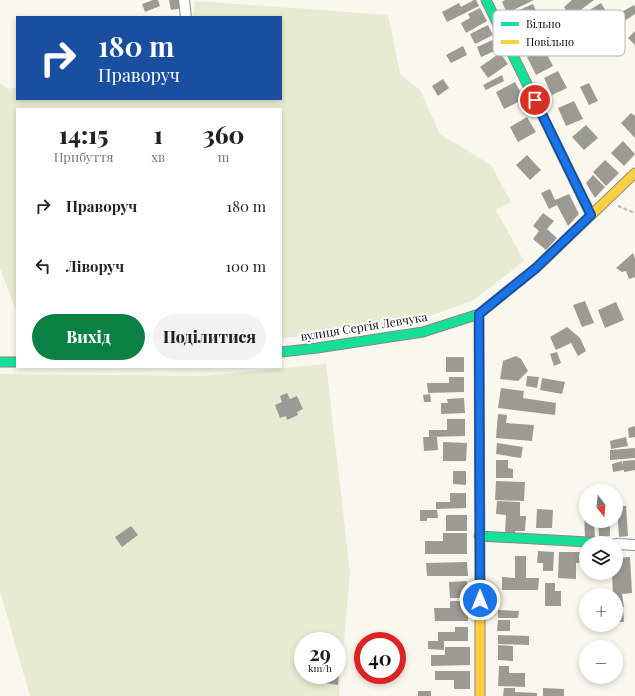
<!DOCTYPE html>
<html lang="uk">
<meta charset="utf-8">
<style>
:root{--surface:#fff;--page:#f2f2f2;--text:#222;--muted:#767676;--accent:#0b8043}
body{margin:0;font-family:"Playfair Display",serif;background:var(--page);color:var(--text);height:100vh;display:flex;flex-direction:column;font-size:15px;white-space:nowrap}
*{box-sizing:border-box;margin:0}
p{font-size:13px;color:var(--muted)}
.icon{flex:none;width:22px;height:22px;fill:none;stroke:currentColor;stroke-width:2;stroke-linecap:round;stroke-linejoin:round}
.map{position:relative;flex:1;overflow:hidden}
.details{position:absolute;left:16px;top:108px;width:266px;height:260px;display:flex;flex-direction:column;background:var(--surface);border-radius:0px;box-shadow:0 2px 6px #0003}
.details>*{flex:none}
.guide{position:absolute;left:16px;top:16px;width:266px;height:84px;border-radius:0px;box-shadow:0 2px 6px #0003;background:#1a4fa0;color:#fff;overflow:hidden}
.needle{width:26px;rotate:164deg}
.controls{position:absolute;left:579px;top:484px;display:grid;gap:8px}
.controls a{display:grid;place-items:center;width:44px;height:44px;border-radius:50%;background:var(--surface);box-shadow:0 2px 6px #0003;font-size:20px}
.speed{position:absolute;left:294px;top:632px;display:flex;gap:8px;font-size:20px;font-weight:700;text-align:center}
.speed>*{display:grid;place-content:center;width:52px;height:52px;border-radius:50%;background:var(--surface);box-shadow:0 2px 6px #0003;line-height:1}
.speed small{font-size:10px;font-weight:400}
.speed .limit{border:6px solid #d22;background:#fff;color:#111}
.pin{position:absolute;display:grid;place-items:center;width:34px;height:34px;color:#fff;margin:-17px;border:2px solid #fff;border-radius:50%;box-shadow:0 1px 4px #0007}
.me{position:absolute;width:44px;margin:-22px;rotate:0deg;stroke-linejoin:round;filter:drop-shadow(0 0 3px #0008)}
.turn{display:flex;align-items:center;gap:14px;height:84px;padding:0 16px;font-size:18px}
.turn .icon{width:52px;height:52px;stroke-width:2.5}
.turn b{display:block;font-size:28px;line-height:34px}
.eta{display:flex;justify-content:space-evenly;align-items:center;height:68px;text-align:center}
.eta b{font-size:24px;font-weight:800;line-height:28px}
.action{display:flex;gap:8px;margin-top:auto;padding:8px 16px}
.action a{flex:1;height:46px;border-radius:24px;background:var(--accent);color:#fff;font-size:16px;font-weight:800;line-height:46px;text-align:center}
.action a+a{background:var(--page);color:var(--text)}
ul{padding:0;list-style:none}
li{display:flex;align-items:center;gap:12px;height:60px;padding:0 16px}
li div{flex:1}
li b{display:block;font-size:15px}
li em{font-style:normal}
.map>svg:first-child{display:block}
</style>
<div class="map">
<svg width="635" height="696" viewBox="0 0 635 696">
<rect width="100%" height="100%" fill="#faf7ee"/>
<path fill="#e6ebd1" fill-rule="evenodd" d="M 195,1 L 388,15 L 400,74 L 420,90 L 440,134 L 491,165 L 511,202 L 496,210 L 524,261 L 474,300 L 419,320 L 317,335 L 281,338 L 281,109 L 17,109 L 17,313 L 0,268 L 0,84 L 10,89 L 17,87 L 17,99 L 281,99 L 281,17 L 193,17 Z
M 326,364 L 350,573 L 339,696 L 30,696 L 0,591 L 0,374 L 202,376 ZM 303,641 L 337,641 L 337,675 L 303,675 Z"/>
<path fill="#9c9a94" d="M 153,0 L 158,0 L 160,6 L 145,12 L 142,4 Z
M 169,0 L 181,0 L 183,8 L 171,10 Z
M 474,0 L 476,0 L 479,6 L 447,22 L 442,12 L 459,3 L 461,7 Z
M 505,0 L 534,0 L 507,13 L 502,2 Z
M 572,0 L 594,0 L 571,17 L 564,7 Z
M 601,3 L 606,11 L 582,26 L 577,18 Z
M 533,4 L 537,13 L 525,19 L 526,22 L 513,27 L 508,15 Z
M 634,5 L 635,7 L 635,14 L 623,22 L 618,14 Z
M 480,8 L 487,21 L 466,33 L 461,23 L 470,18 L 468,14 Z
M 488,25 L 493,35 L 475,44 L 470,34 Z
M 635,31 L 635,45 L 628,38 Z
M 495,39 L 499,49 L 481,57 L 477,47 Z
M 463,46 L 467,55 L 451,63 L 446,55 Z
M 544,49 L 553,66 L 536,75 L 527,57 Z
M 500,53 L 508,64 L 488,78 L 480,67 Z
M 558,71 L 567,88 L 552,95 L 544,78 Z
M 502,75 L 504,81 L 486,90 L 483,85 Z
M 443,79 L 449,88 L 438,96 L 432,86 Z
M 515,82 L 524,99 L 504,109 L 496,92 Z
M 589,83 L 598,101 L 589,105 L 580,87 Z
M 574,101 L 583,119 L 566,126 L 558,108 Z
M 631,113 L 635,116 L 635,138 L 621,123 Z
M 527,117 L 536,132 L 518,142 L 510,127 Z
M 586,125 L 598,138 L 584,150 L 572,137 Z
M 623,141 L 635,154 L 624,166 L 611,153 Z
M 527,155 L 541,170 L 530,180 L 516,165 Z
M 605,160 L 619,173 L 606,186 L 593,172 Z
M 593,175 L 605,187 L 595,198 L 586,183 Z
M 550,189 L 555,200 L 569,194 L 579,214 L 568,226 L 557,205 L 549,209 L 541,193 Z
M 543,213 L 554,221 L 547,229 L 557,238 L 546,250 L 533,239 L 539,231 L 533,226 Z
M 633,253 L 635,259 L 635,277 L 629,279 L 626,271 L 622,272 L 616,268 Z
M 585,301 L 594,323 L 582,327 L 573,305 Z
M 616,302 L 624,320 L 605,328 L 598,310 Z
M 567,327 L 580,338 L 586,351 L 578,356 L 571,343 L 556,350 L 550,337 Z
M 557,352 L 561,363 L 554,366 L 550,354 Z
M 516,356 L 521,359 L 528,371 L 518,381 L 500,379 L 503,361 Z
M 446,357 L 464,357 L 464,372 L 446,372 Z
M 527,376 L 539,377 L 537,388 L 526,386 Z
M 449,377 L 464,377 L 464,392 L 428,393 L 427,383 L 449,383 Z
M 542,378 L 565,382 L 562,394 L 540,390 Z
M 501,388 L 524,391 L 523,398 L 556,403 L 555,415 L 498,408 Z
M 287,393 L 290,399 L 297,396 L 303,409 L 297,412 L 298,415 L 287,420 L 286,416 L 280,418 L 275,405 L 282,402 L 280,396 Z
M 430,394 L 431,402 L 424,402 L 423,395 Z
M 464,398 L 465,413 L 441,414 L 441,403 L 448,403 L 447,399 Z
M 498,414 L 507,415 L 506,423 L 534,425 L 532,441 L 496,438 Z
M 447,419 L 465,419 L 465,436 L 429,437 L 429,430 L 447,430 Z
M 635,426 L 635,437 L 629,438 L 628,428 Z
M 423,437 L 437,437 L 438,450 L 424,451 Z
M 626,437 L 628,446 L 611,449 L 610,441 Z
M 443,442 L 467,443 L 466,461 L 443,461 Z
M 497,443 L 523,447 L 521,458 L 496,454 Z
M 635,448 L 635,458 L 610,460 L 610,450 Z
M 496,460 L 508,460 L 508,468 L 513,469 L 513,478 L 496,478 Z
M 635,460 L 635,470 L 624,472 L 624,470 L 613,472 L 612,464 L 622,461 L 623,466 L 623,461 Z
M 453,471 L 466,471 L 466,485 L 453,484 Z
M 496,481 L 525,482 L 524,501 L 495,500 Z
M 450,493 L 466,493 L 466,508 L 436,509 L 436,502 L 450,502 Z
M 497,501 L 520,502 L 520,516 L 526,516 L 525,531 L 515,531 L 515,533 L 505,533 L 506,515 L 496,514 Z
M 617,506 L 626,506 L 628,536 L 619,537 Z
M 537,509 L 553,510 L 552,528 L 536,528 Z
M 420,510 L 437,510 L 438,518 L 427,518 L 427,521 L 420,521 Z
M 584,511 L 586,511 L 586,521 L 594,521 L 595,538 L 585,538 Z
M 446,515 L 467,515 L 467,531 L 446,531 Z
M 598,521 L 610,521 L 610,536 L 599,537 Z
M 131,526 L 138,535 L 122,547 L 115,537 Z
M 443,533 L 467,533 L 467,554 L 425,554 L 425,541 L 443,541 Z
M 538,551 L 554,552 L 553,571 L 543,571 L 543,563 L 537,563 Z
M 559,552 L 584,552 L 584,563 L 576,563 L 576,579 L 558,578 Z
M 515,556 L 526,556 L 526,578 L 539,578 L 538,590 L 502,590 L 502,577 L 515,578 Z
M 630,557 L 632,593 L 622,594 L 624,607 L 616,608 L 616,595 L 613,595 L 612,573 L 616,573 L 616,558 Z
M 467,562 L 468,576 L 427,576 L 426,563 Z
M 467,581 L 467,598 L 450,598 L 449,582 Z
M 545,583 L 555,583 L 555,591 L 561,591 L 561,606 L 545,606 Z
M 450,601 L 468,601 L 468,621 L 435,621 L 434,608 L 450,608 Z
M 623,609 L 624,622 L 616,622 L 616,610 Z
M 498,610 L 519,611 L 518,618 L 498,618 Z
M 498,620 L 510,620 L 510,631 L 497,631 Z
M 455,627 L 468,627 L 468,641 L 444,641 L 444,650 L 428,649 L 428,641 L 438,641 L 438,632 L 455,632 Z
M 498,635 L 529,636 L 529,645 L 498,644 Z
M 498,645 L 513,646 L 513,661 L 498,660 Z
M 445,647 L 470,647 L 470,665 L 431,666 L 431,655 L 445,655 Z
M 337,651 L 341,652 L 338,685 L 325,683 L 326,675 L 337,675 Z
M 499,666 L 509,666 L 509,673 L 525,673 L 525,687 L 498,686 Z
M 435,671 L 470,671 L 470,689 L 454,689 L 454,680 L 435,680 Z
M 504,688 L 515,688 L 515,692 L 537,693 L 537,696 L 503,696 Z
M 543,688 L 564,689 L 564,696 L 543,696 Z
M 418,691 L 431,691 L 431,696 L 418,696 Z"/>
<g fill="none" stroke-linecap="round" stroke-linejoin="round">
<defs>
<path id="street" d="M 184,0 L 186,17
M 616,544 L 635,545"/>
<path id="fast" d="M 486,0 L 591,215
M 479,314 L 480,588
M 281,352 L 317,348 L 423,332 L 479,314 L 521,280
M 0,362 L 17,362
M 479,536 L 606,543"/>
<path id="slow" d="M 521,280 L 536,268 L 635,173
M 480,588 L 480,696"/>
</defs>
<use href="#street" stroke="#93918d" stroke-width="12"/>
<use href="#fast" stroke="#898884" stroke-width="11"/>
<use href="#slow" stroke="#898884" stroke-width="11"/>
<path stroke="#b7b6b5" stroke-width="2" stroke-dasharray="4 2" stroke-linecap="butt" d="M 618,206 L 635,213"/>
<use href="#street" stroke="#fefefc" stroke-width="10"/>
<use href="#fast" stroke="#16e098" stroke-width="9"/>
<use href="#slow" stroke="#ffcf43" stroke-width="9"/>
</g>
<g fill="none" stroke-linecap="round" stroke-linejoin="round">
<defs>
<path id="route" d="M 480,600 L 479,314 L 536,268 L 591,215 L 535,100"/>
</defs>
<use href="#route" stroke="#114b97" stroke-width="10"/>
<use href="#route" stroke="#1a73e8" stroke-width="7"/>
</g>
<g text-anchor="middle" stroke-width="4" stroke-linejoin="round" paint-order="stroke">
<g font-size="12" fill="#0b0b0b" stroke="#fff">
<text transform="translate(364 327) rotate(-9)" y="4">вулиця Сергія Левчука</text>
</g>
</g>
<rect x="493" y="10" width="132" height="46" rx="6" fill="#fff" stroke="#b6b6b6" stroke-width="1"/>
<rect x="501" y="22" width="18" height="4" fill="#16e098"/>
<rect x="501" y="40" width="18" height="4" fill="#ffcf43"/>
<g font-size="11" fill="#0b0b0b">
<text x="526" y="28">Вільно</text>
<text x="526" y="46">Повільно</text>
</g>
</svg>
<div class="controls">
<a><svg class="needle" viewBox="-14 -14 28 28"><path d="M0-13l5 13h-10z" fill="#e53935"/><path d="M0 13l5-13h-10z" fill="#767676"/></svg></a>
<a><svg class="icon" aria-label="layers" viewBox="0 0 24 24"><path d="M12 4l9 5-9 5-9-5zM3 14l9 5 9-5"/></svg></a>
<a>+</a>
<a>−</a>
</div>
<div class="speed"><div>29<small>km/h</small></div><div class="limit">40</div></div>
<div class="pin" style="left:535px;top:100px;background:#d93025"><svg class="icon" aria-label="arrive" viewBox="0 0 24 24"><path d="M6 21V4h12l-3 4 3 4H6"/></svg></div>
<svg class="me" style="left:480px;top:600px" viewBox="-20 -20 40 40"><circle r="17" fill="#1a73e8" stroke="#fff" stroke-width="3"/><path d="M0-11L8 9 0 5-8 9z" fill="#fff"/></svg>
<div class="guide">
<div class="turn"><svg class="icon" aria-label="right" viewBox="0 0 24 24"><path d="M7 20v-9h11M14 6l5 5-5 5"/></svg><div><b>180 m</b>Праворуч</div></div>
</div>
<section class="details">
<div class="eta">
<div><b>14:15</b><p>Прибуття</p></div>
<div><b>1</b><p>хв</p></div>
<div><b>360</b><p>m</p></div>
</div>
<ul>
<li><svg class="icon" aria-label="right" viewBox="0 0 24 24"><path d="M7 20v-9h11M14 6l5 5-5 5"/></svg><div><b>Праворуч</b></div><em>180 m</em></li>
<li><svg class="icon" aria-label="left" viewBox="0 0 24 24"><path d="M17 20v-9H6M10 6l-5 5 5 5"/></svg><div><b>Ліворуч</b></div><em>100 m</em></li>
</ul>
<div class="action"><a>Вихід</a><a>Поділитися</a></div>
</section>
</div>
